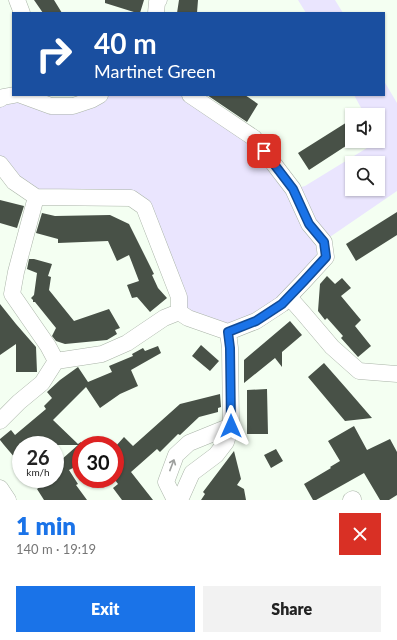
<!DOCTYPE html>
<meta charset="utf-8">
<style>
:root{--surface:#fff;--page:#f2f2f2;--text:#222;--muted:#767676;--accent:#1a73e8}
body{margin:0;font-family:Lato,sans-serif;background:var(--page);color:var(--text);height:100vh;display:flex;flex-direction:column;font-size:15px;white-space:nowrap}
*{box-sizing:border-box;margin:0}
p{font-size:13px;color:var(--muted)}
.icon{flex:none;width:22px;height:22px;fill:none;stroke:currentColor;stroke-width:2;stroke-linecap:round;stroke-linejoin:round}
.map{position:relative;height:500px;overflow:hidden}
.sheet{display:flex;flex-direction:column;background:var(--surface);flex:1}
.sheet>*{flex:none}
.top-card{position:absolute;left:12px;top:12px;width:373px;height:84px;border-radius:0px;box-shadow:0 1px 3px #0004;background:#1a4fa0;color:#fff;overflow:hidden}
.buttons{position:absolute;left:345px;top:108px;display:grid;gap:8px}
.buttons a{display:grid;place-items:center;width:40px;height:40px;border-radius:0px;background:var(--surface);box-shadow:0 1px 3px #0004;font-size:20px}
.speed{position:absolute;left:12px;top:436px;display:flex;gap:8px;font-size:20px;font-weight:700;text-align:center}
.speed>*{display:grid;place-content:center;width:52px;height:52px;border-radius:50%;background:var(--surface);box-shadow:0 1px 3px #0004;line-height:1}
.speed small{font-size:10px;font-weight:400}
.speed .limit{border:6px solid #d22;background:#fff;color:#111}
.pin{position:absolute;display:grid;place-items:center;width:34px;height:34px;color:#fff;margin:-17px;border-radius:8px;box-shadow:0 2px 6px #0006}
.me{position:absolute;width:44px;margin:-22px;rotate:0deg;stroke-linejoin:round;filter:drop-shadow(0 0 3px #0008)}
.turn{display:flex;align-items:center;gap:14px;height:84px;padding:0 16px;font-size:18px}
.turn .icon{width:52px;height:52px;stroke-width:2.5}
.turn b{display:block;font-size:28px;line-height:34px}
.round{display:grid;place-items:center;flex:none;width:42px;height:42px;border-radius:0px;background:var(--page)}
.head{display:flex;align-items:center;justify-content:space-between;height:68px;padding:0 16px}
h1{font-size:24px;font-weight:800;line-height:30px;color:var(--accent)}
.button{display:flex;gap:8px;margin-top:auto;padding:8px 16px}
.button a{flex:1;height:46px;border-radius:0px;background:var(--accent);color:#fff;font-size:16px;font-weight:800;line-height:46px;text-align:center}
.button a+a{background:var(--page);color:var(--text)}
.map>svg:first-child{display:block}
</style>
<div class="map">
<svg width="397" height="500" viewBox="0 0 397 500">
<rect width="100%" height="100%" fill="#f4fff2"/>
<path fill="#eae5fe" fill-rule="evenodd" d="M 298,0 L 335,0 L 343,13 L 306,13 Z
M 384,81 L 397,103 L 397,191 L 324,241 L 304,281 L 228,332 L 188,318 L 144,207 L 36,197 L 0,164 L 0,99 L 52,106 L 100,95 L 190,95 L 254,138 L 293,189 L 305,186 L 380,140 L 378,137 L 378,115 L 365,115 L 354,95 L 384,95 ZM 352,163 L 378,163 L 378,189 L 352,189 Z"/>
<path fill="#485147" d="M 34,0 L 54,0 L 62,13 L 43,13 Z
M 105,0 L 144,0 L 140,13 L 137,13 L 105,3 Z
M 179,0 L 198,0 L 197,13 L 177,13 Z
M 207,95 L 245,95 L 258,104 L 247,122 Z
M 352,119 L 352,142 L 309,170 L 298,153 Z
M 0,200 L 24,206 L 17,228 L 0,223 Z
M 397,212 L 397,235 L 356,261 L 346,244 Z
M 42,213 L 55,216 L 110,215 L 129,224 L 154,274 L 152,275 L 158,288 L 167,298 L 150,312 L 137,297 L 132,298 L 127,285 L 139,281 L 129,255 L 117,261 L 108,241 L 58,243 L 58,239 L 36,233 Z
M 29,259 L 34,259 L 52,264 L 48,276 L 51,277 L 49,290 L 74,321 L 109,309 L 120,328 L 115,330 L 117,334 L 107,340 L 65,344 L 56,341 L 52,336 L 56,328 L 35,302 L 33,302 L 33,300 L 31,298 L 34,295 L 37,273 L 27,269 Z
M 327,276 L 335,284 L 342,278 L 351,288 L 341,296 L 361,320 L 355,326 L 371,346 L 358,357 L 341,338 L 343,336 L 327,318 L 325,320 L 318,311 L 320,284 Z
M 0,304 L 16,324 L 36,347 L 37,372 L 16,372 L 16,344 L 0,355 Z
M 290,321 L 302,335 L 282,352 L 282,367 L 275,358 L 244,383 L 244,360 Z
M 201,345 L 219,361 L 210,371 L 192,356 Z
M 158,346 L 161,353 L 131,370 L 138,386 L 120,394 L 100,408 L 86,387 L 53,420 L 78,444 L 81,442 L 81,464 L 69,470 L 78,484 L 76,485 L 87,500 L 44,500 L 37,489 L 41,486 L 35,479 L 55,479 L 55,452 L 61,460 L 78,445 L 21,445 L 21,465 L 4,445 L 0,440 L 0,439 L 11,430 L 15,435 L 46,409 L 44,406 L 52,398 L 47,392 L 60,380 L 78,367 L 88,382 L 112,372 L 109,366 L 133,356 L 132,354 L 143,348 L 145,351 Z
M 324,363 L 346,388 L 372,418 L 345,421 L 308,377 Z
M 267,389 L 268,434 L 247,434 L 247,390 Z
M 220,394 L 221,407 L 218,408 L 218,412 L 199,417 L 180,435 L 178,434 L 160,452 L 157,449 L 131,472 L 153,500 L 122,500 L 113,488 L 118,484 L 115,480 L 115,447 L 124,437 L 133,446 L 180,404 Z
M 354,426 L 367,450 L 390,439 L 397,452 L 397,495 L 389,500 L 380,500 L 364,473 L 316,500 L 313,500 L 304,484 L 331,468 L 330,467 L 340,461 L 328,441 Z
M 276,449 L 283,461 L 271,468 L 264,455 Z
M 234,451 L 241,479 L 237,485 L 244,489 L 246,500 L 201,500 L 205,494 L 203,492 Z"/>
<g fill="none" stroke-linecap="round" stroke-linejoin="round">
<defs>
<path id="minor" d="M 17,0 L 22,13
M 156,13 L 157,2 L 159,0
M 21,95 L 51,106 L 73,106 L 91,100 L 100,95
M 0,99 L 3,97 L 14,95
M 0,164 L 14,182 L 36,197 L 131,198 L 144,207 L 179,297 L 179,312 L 188,318 L 228,332 L 256,321 L 282,304 L 304,281 L 326,257 L 324,242 L 309,224 L 293,189 L 254,138 L 190,95
M 36,197 L 16,272 L 12,294 L 48,346 L 56,361
M 289,297 L 304,314 L 332,347 L 359,371 L 397,374
M 0,421 L 19,402 L 42,383 L 56,361 L 102,354 L 127,343 L 164,318 L 179,312
M 0,488 L 8,500
M 175,500 L 166,482 L 176,455 L 189,443 L 231,426
M 180,500 L 192,473 L 216,455 L 226,442 L 231,426 L 230,348 L 228,332
M 351,500 L 353,499"/>
</defs>
<use href="#minor" stroke="#aab4a8" stroke-width="17"/>
<use href="#minor" stroke="#fff" stroke-width="16"/>
</g>
<defs><path id="oneway-shaft" d="M-6 0H5M1.5-3L5.5 0L1.5 3" fill="none" stroke-width="1.6" stroke-linecap="round" stroke-linejoin="round"/></defs>
<use stroke="#9d9f9d" href="#oneway-shaft" transform="translate(172 465) rotate(-69)"/>
<g fill="none" stroke-linecap="round" stroke-linejoin="round">
<defs>
<path id="route" d="M 231,426 L 230,348 L 228,332 L 256,321 L 282,304 L 304,281 L 326,257 L 324,242 L 309,224 L 293,189 L 264,151"/>
</defs>
<use href="#route" stroke="#114b97" stroke-width="10"/>
<use href="#route" stroke="#1a73e8" stroke-width="7"/>
</g>
</svg>
<div class="buttons">
<a><svg class="icon" aria-label="sound" viewBox="0 0 24 24"><path d="M4 9h4l5-4v14l-5-4H4zM17 9q2 3 0 6"/></svg></a>
<a><svg class="icon" aria-label="search" viewBox="0 0 24 24"><circle cx="10" cy="10" r="6"/><path d="M15 15l6 6"/></svg></a>
</div>
<div class="speed"><div>26<small>km/h</small></div><div class="limit">30</div></div>
<div class="pin" style="left:264px;top:151px;background:#d93025"><svg class="icon" aria-label="arrive" viewBox="0 0 24 24"><path d="M6 21V4h12l-3 4 3 4H6"/></svg></div>
<svg class="me" style="left:231px;top:426px" viewBox="-20 -20 40 40"><path d="M0-17L14 15 0 8-14 15z" fill="#1a73e8" stroke="#fff" stroke-width="4"/></svg>
<div class="top-card">
<div class="turn"><svg class="icon" aria-label="right" viewBox="0 0 24 24"><path d="M7 20v-9h11M14 6l5 5-5 5"/></svg><div><b>40 m</b>Martinet Green</div></div>
</div>
</div>
<section class="sheet">
<div class="head"><div><h1>1 min</h1><p>140 m · 19:19</p></div><a class="round" style="background:#d93025;color:#fff"><svg class="icon" aria-label="close" viewBox="0 0 24 24"><path d="M6 6l12 12M18 6L6 18"/></svg></a></div>
<div class="button"><a>Exit</a><a>Share</a></div>
</section>
